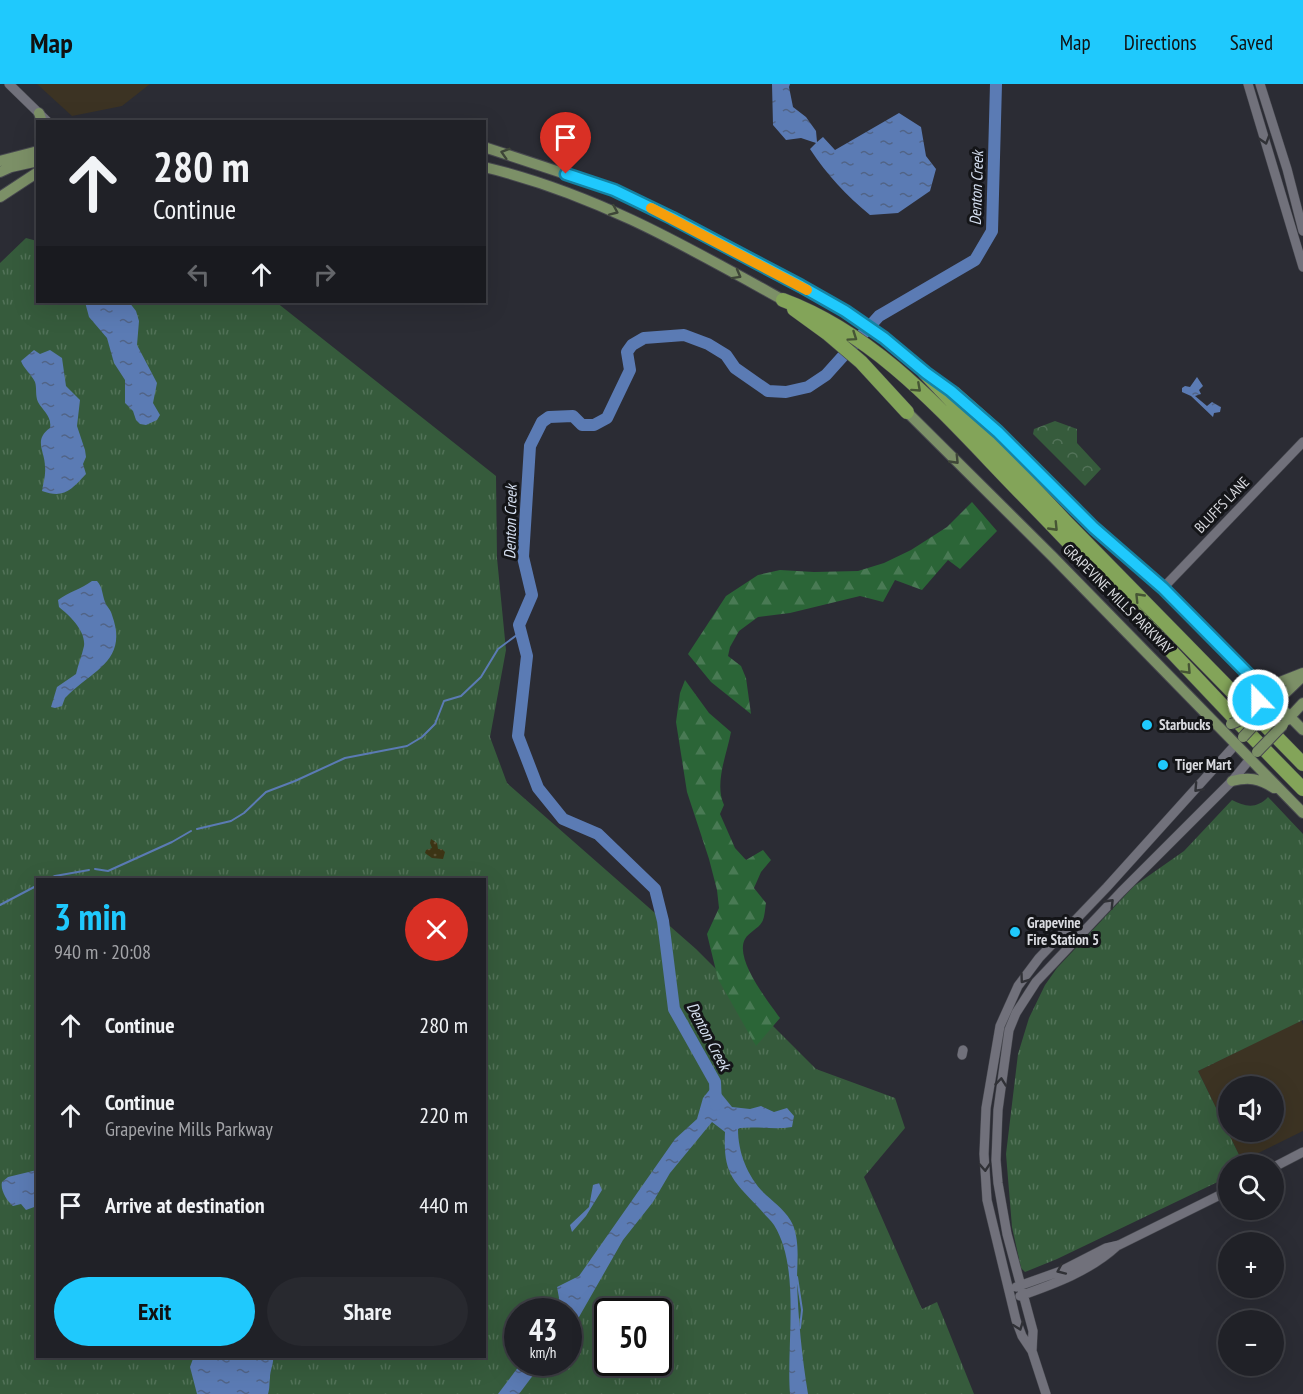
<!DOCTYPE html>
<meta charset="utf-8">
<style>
:root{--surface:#202127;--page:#28292f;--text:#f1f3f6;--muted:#a2a3a7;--line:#3d3e44;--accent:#1fc9fd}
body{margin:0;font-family:"PT Sans Narrow",sans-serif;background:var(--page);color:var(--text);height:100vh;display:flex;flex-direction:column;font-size:22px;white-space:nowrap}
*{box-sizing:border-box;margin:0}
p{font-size:20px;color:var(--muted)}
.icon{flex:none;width:33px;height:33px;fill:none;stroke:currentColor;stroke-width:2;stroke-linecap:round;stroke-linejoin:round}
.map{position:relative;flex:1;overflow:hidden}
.drawer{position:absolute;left:36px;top:794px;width:450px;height:480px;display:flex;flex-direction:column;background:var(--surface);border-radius:0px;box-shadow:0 6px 24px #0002,0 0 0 2px var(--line)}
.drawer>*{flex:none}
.hud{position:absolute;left:36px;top:36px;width:450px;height:183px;border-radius:0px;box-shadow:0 6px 24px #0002,0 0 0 2px var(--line);background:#202127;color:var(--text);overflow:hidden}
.buttons{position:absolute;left:1218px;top:992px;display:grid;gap:12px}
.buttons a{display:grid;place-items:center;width:66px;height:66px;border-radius:50%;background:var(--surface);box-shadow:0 6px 24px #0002,0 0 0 2px var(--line);font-size:30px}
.speed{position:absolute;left:504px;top:1214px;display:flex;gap:12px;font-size:30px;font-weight:700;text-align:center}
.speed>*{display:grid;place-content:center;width:78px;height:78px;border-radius:50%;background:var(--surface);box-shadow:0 6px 24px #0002,0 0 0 2px var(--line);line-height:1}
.speed small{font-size:15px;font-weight:400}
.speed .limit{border:3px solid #111;border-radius:9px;background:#fff;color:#111}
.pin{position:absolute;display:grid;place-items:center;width:51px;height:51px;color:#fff;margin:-62px -26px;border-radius:50% 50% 50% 0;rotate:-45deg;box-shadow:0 0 6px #0007}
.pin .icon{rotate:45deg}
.me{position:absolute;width:66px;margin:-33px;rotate:338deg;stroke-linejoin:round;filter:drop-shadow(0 0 4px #0008)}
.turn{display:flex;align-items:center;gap:21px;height:126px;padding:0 18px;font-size:27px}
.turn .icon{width:78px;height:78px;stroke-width:2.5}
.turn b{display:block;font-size:42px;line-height:51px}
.lanes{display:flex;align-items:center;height:57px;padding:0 18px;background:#0003;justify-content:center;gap:30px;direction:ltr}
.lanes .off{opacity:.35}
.round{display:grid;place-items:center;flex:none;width:63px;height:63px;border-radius:32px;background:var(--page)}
.headline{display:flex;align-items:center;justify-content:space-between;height:102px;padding:0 18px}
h1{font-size:36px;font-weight:800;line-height:45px;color:var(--accent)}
.cta{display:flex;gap:12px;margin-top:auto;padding:12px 18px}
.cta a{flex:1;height:69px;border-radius:36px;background:var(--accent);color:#111;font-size:24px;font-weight:800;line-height:69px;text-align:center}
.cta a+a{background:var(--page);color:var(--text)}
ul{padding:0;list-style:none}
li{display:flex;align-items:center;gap:18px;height:90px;padding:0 18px}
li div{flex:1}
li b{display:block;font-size:22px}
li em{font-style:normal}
header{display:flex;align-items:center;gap:36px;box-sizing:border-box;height:84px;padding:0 30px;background:var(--accent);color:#111}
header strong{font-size:28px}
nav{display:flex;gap:33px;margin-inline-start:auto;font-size:21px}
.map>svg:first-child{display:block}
</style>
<header>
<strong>Map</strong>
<nav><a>Map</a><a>Directions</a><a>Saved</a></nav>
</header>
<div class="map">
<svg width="1303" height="1310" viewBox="0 0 1303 1310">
<defs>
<pattern id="grass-tufts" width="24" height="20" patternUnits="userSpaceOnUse" patternTransform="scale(1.5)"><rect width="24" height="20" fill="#365b3c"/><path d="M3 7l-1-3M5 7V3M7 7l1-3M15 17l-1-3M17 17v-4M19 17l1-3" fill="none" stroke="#527258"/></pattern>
<pattern id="forest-firs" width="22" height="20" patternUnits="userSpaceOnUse" patternTransform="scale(1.5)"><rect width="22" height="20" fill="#2b6537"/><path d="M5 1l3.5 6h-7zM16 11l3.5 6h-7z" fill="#497a54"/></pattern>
<pattern id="sand-dots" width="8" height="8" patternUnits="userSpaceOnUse" patternTransform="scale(1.5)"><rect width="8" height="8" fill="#3c3414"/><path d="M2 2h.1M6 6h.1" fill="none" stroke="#585136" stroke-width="1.8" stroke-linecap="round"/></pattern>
<pattern id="park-crowns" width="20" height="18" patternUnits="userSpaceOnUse" patternTransform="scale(1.5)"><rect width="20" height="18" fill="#365b3c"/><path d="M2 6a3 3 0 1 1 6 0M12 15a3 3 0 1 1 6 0" fill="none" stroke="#527258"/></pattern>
<pattern id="water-ripples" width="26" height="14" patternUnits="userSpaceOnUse" patternTransform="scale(1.5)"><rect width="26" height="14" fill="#5b7bb4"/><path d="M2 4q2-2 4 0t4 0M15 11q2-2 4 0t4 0" fill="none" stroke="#516487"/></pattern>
</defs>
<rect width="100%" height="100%" fill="#2b2c34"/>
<path fill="#3c3323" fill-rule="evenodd" d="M 37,0 L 150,0 L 122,22 L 72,32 Z
M 1301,936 L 1303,941 L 1303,1047 L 1242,1077 L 1198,987 ZM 1228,1002 L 1274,1002 L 1274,1047 L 1228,1047 Z"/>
<path fill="url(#grass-tufts)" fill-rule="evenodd" d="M 26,154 L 37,157 L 38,218 L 276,218 L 496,392 L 497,474 L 506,566 L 490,653 L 507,699 L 696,865 L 816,985 L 895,1014 L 905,1044 L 864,1093 L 922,1225 L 937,1218 L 974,1310 L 0,1310 L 0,179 ZM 38,795 L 484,795 L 484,1272 L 38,1272 ZM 518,1227 L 568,1227 L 568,1278 L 518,1278 ZM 608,1227 L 658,1227 L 658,1278 L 608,1278 Z
M 1268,713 L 1303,750 L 1303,936 L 1198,987 L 1242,1077 L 1240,1080 L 1228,1080 L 1228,1093 L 1057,1175 L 1025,1188 L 1021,1184 L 1012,1143 L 1006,1070 L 1018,970 L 1029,934 L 1045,901 L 1057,884 L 1134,802 L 1184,767 L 1232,716 C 1245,723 1257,725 1268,713 Z"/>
<path fill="url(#forest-firs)" d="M 972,418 L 997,447 L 960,485 L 948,476 L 922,506 L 895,496 L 883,518 L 860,512 L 790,529 L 758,533 L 739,547 L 730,563 L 728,572 L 741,582 L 746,594 L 751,630 L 711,598 L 688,570 L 726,512 L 758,491 L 780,486 L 814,488 L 858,487 L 884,479 L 911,466 L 947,443 Z
M 685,596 L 709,629 L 731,648 C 727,670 714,699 724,721 L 720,730 L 735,764 L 746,776 L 763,766 L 771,776 L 761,788 L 754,804 L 766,819 C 765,824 765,833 762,838 C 758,845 749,848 745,855 C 734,875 768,917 780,934 L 756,962 L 718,895 L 707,850 L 719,824 L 717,806 L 709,775 L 687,708 L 676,638 L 680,609 Z"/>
<path fill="url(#sand-dots)" d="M 431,755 L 437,759 L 438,765 L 442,765 L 445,768 L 443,775 L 432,774 L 425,769 L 426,766 L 432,764 L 430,759 Z"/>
<path fill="url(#park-crowns)" d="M 1055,337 L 1077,345 L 1077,359 L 1101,385 L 1085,402 L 1033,350 L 1034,345 Z"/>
<path fill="url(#water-ripples)" d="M 772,0 L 790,0 L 789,3 L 793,23 L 806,33 L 816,47 L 817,58 L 823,53 L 835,66 L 899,29 L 921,43 L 926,72 L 936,85 L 930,107 L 898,129 L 870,131 C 846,111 827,91 810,65 L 816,59 L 801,54 L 786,56 L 773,41 Z
M 85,218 L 129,218 L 136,227 L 139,237 L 137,261 L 157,299 L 153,319 L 160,331 L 157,336 L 146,341 L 140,340 L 136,336 L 133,327 L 125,319 L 125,296 L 114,279 L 107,254 L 89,233 Z
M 34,266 L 40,270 L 50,266 L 62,274 L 66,302 L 80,316 L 77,342 L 85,366 L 86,373 L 83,380 L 86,390 C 71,406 64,415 42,407 C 43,400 46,391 45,383 C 45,367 33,356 50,344 C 52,332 43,327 38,318 C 35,311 37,304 35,298 C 32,291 24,285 21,277 Z
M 1197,293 L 1203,302 L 1199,306 L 1201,310 L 1195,312 L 1207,322 L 1212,318 L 1221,323 L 1220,328 L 1214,329 L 1213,333 L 1191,312 L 1182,308 L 1182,304 L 1185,302 L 1190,303 Z
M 92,497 L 97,497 C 103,504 102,510 105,518 C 107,523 111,526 112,531 C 128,575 96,585 69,610 L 65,614 L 62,622 L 55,624 L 51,623 L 57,603 L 76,590 C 78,581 82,571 84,562 C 86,547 70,532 59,523 L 58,516 C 69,508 81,505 92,497 Z
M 711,1004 L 719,1007 L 732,1023 L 750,1025 L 761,1022 L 774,1028 L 787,1024 L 794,1032 L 792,1043 C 774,1046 758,1042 740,1044 L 738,1045 C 738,1069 748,1094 766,1111 C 776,1120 787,1128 793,1141 C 800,1160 797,1177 797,1196 C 798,1234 802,1273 808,1310 L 790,1310 C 786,1261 801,1184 774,1141 C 770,1135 764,1130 759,1124 C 732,1096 723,1089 725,1048 L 712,1038 L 670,1089 L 653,1118 L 623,1156 L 579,1233 L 569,1245 L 568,1227 L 556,1227 L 559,1214 L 557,1203 L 579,1192 L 675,1055 L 697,1035 L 703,1014 Z
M 37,1086 L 37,1122 L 26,1126 L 21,1120 L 13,1122 C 7,1117 0,1106 2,1098 L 8,1093 Z
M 599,1099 L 602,1106 L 586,1132 L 572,1148 L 570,1141 L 589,1123 L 593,1101 Z
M 194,1272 L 273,1272 C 274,1280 270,1286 270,1294 C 269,1300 270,1304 268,1310 L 197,1310 L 190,1283 Z
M 522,1278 L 543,1278 L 519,1310 L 498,1310 Z"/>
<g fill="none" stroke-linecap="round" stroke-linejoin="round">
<path stroke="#5b7bb4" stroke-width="2" d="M 197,745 L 231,737 L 244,729 L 266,708 L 295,697 L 345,674 L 407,662 L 422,653 L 435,640 L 444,617 L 461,612 L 481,593 L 498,565 L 521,548
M 95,785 L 108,787 L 172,758 L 191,747
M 49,795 L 55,792 L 89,786
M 0,821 L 38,801
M 797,1193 L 802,1226 L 800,1244"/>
<path stroke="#5b7bb4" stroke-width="12" d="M 716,1021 L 715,998 L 674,925 L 663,837 L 655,805 L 598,750 L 563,735 L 538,704 L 518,652 L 527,572 L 519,541 L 532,511 L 523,473 L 530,362 L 542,338 L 549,333 L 573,332 L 582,341 L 594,341 L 607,334 L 630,286 L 627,268 L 632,261 L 644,254 L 684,251 L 708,260 L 726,271 L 735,284 L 768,307 L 786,308 L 808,303 L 826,291 L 879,232 L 975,176 L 992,147 L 996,0"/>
<defs>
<path id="minor" d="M 9,0 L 48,38
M 1248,0 L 1303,183
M 1260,0 L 1287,85 L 1303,147
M 1163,504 L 1303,358
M 962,971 L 963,966
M 1274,1083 L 1303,1068
M 1016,1203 L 1061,1187 L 1106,1164 L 1119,1161 L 1228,1107
M 1020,1212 C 1054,1200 1090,1187 1117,1162
M 1032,1267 L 1033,1247 L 1007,1150 L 998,1099 L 996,1076 L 998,1026 L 1009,946 L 1016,929 L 1036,898 L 1121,808 L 1232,697 L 1250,675
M 1046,1310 L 1032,1267 L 1022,1252 L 1016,1236 L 987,1116 L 984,1070 L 986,1024 L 1000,942 L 1018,902 L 1039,874 L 1107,803 L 1236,660"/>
<path id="major" d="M 39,29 L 42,38
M 484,63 L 614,106 L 672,134 L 845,227 L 883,253 L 925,289
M 0,77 L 38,67
M 484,83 C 594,109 686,162 783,216
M 0,88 L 11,83 L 38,77
M 0,113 L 38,88
M 907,328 L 1053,473 L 1303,729
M 1076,426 L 1163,504 L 1303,646
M 1258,604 L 1258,600 L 1275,600 L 1303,589
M 1271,623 L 1303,592
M 1287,636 L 1303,619
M 1232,697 C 1248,693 1259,694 1274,704"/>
<path id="highway" d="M 783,216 C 880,252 948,334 1018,406 C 1114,504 1206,607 1303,705
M 794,225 L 827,249 L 861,278 L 907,328
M 925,289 L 1065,437 L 1303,680
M 954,309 L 998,348 L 1076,426"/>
</defs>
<use href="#minor" stroke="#47484f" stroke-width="10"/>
<use href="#major" stroke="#47484f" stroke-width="12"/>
<use href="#highway" stroke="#47484f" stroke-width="15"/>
<use href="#minor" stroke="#71717b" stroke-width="9"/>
<use href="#major" stroke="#7c9067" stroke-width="10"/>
<use href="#highway" stroke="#83a459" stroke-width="14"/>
<defs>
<path id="major-bridge" d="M 1231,640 C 1244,636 1252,629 1258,616
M 1243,653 L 1268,626
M 1257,668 L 1283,641"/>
</defs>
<use href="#major-bridge" stroke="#47484f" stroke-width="12" stroke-linecap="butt"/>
<use href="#major-bridge" stroke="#7c9067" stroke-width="10"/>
</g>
<defs><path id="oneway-chevron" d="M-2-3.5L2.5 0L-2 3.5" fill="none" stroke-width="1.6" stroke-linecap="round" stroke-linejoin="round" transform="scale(1.5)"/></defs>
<g stroke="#303136">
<use href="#oneway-chevron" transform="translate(1265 56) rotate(73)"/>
<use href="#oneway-chevron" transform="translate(1198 704) rotate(133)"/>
<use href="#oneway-chevron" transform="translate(1110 819) rotate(-46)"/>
<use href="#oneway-chevron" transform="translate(1024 895) rotate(126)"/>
<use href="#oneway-chevron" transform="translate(1001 998) rotate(-84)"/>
<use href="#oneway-chevron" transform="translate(985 1083) rotate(86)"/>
<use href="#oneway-chevron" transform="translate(1061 1186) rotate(156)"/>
<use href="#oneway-chevron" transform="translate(1019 1242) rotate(70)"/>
</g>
<g stroke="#3e4638">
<use href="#oneway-chevron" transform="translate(505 69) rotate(-163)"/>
<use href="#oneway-chevron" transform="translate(614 127) rotate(23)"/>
<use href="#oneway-chevron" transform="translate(737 191) rotate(29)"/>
<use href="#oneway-chevron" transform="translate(955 376) rotate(46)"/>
</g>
<g stroke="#465535">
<use href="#oneway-chevron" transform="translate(853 253) rotate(34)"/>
<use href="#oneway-chevron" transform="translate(917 304) rotate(42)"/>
<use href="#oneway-chevron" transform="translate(1054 443) rotate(46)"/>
<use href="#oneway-chevron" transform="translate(1139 513) rotate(-134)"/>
<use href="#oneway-chevron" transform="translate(1187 586) rotate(47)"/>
</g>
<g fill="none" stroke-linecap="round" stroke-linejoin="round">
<defs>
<path id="route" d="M 566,90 L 614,106 L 672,134 L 801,202 L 845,227 L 884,254 L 926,289 L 951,307 L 998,348 L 1094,444 L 1163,504 L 1258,600 L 1258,616"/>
</defs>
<use href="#route" stroke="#1483a4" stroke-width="15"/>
<use href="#route" stroke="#1fc9fd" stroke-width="10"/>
<path stroke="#f59e0b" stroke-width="10" d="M 651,124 L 807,206"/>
</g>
<g fill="#1fc9fd" stroke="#141518" stroke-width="2">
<circle cx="1147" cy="641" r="6"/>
<circle cx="1163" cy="681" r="6"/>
<circle cx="1015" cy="848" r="6"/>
</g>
<g text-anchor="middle" stroke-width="6" stroke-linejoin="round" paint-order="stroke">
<g font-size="15" fill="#dadbe0" stroke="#141518">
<text transform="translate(1222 421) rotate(-46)" y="5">BLUFFS LANE</text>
<text transform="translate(1118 515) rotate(45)" y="5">GRAPEVINE MILLS PARKWAY</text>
</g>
<g font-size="15" font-weight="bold" fill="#dadbe0" stroke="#141518" text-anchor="start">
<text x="1159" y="646">Starbucks</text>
<text x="1175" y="686">Tiger Mart</text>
<text x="1027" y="844">Grapevine<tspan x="1027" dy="17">Fire Station 5</tspan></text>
</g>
<g font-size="16" font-style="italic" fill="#d7e1f2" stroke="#141518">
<text transform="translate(976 104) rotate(-88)" y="6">Denton Creek</text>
<text transform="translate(510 438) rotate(-89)" y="6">Denton Creek</text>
<text transform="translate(709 952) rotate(62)" y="6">Denton Creek</text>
</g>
</g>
</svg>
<div class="buttons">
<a><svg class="icon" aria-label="sound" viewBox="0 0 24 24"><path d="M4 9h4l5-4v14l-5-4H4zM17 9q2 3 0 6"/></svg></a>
<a><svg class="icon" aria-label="search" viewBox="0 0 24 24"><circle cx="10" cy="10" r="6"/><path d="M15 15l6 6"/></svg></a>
<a>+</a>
<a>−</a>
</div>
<div class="speed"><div>43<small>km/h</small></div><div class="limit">50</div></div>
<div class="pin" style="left:566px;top:90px;background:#d93025"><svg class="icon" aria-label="arrive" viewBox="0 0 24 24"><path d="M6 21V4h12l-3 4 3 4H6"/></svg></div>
<svg class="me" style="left:1258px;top:616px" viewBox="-20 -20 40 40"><circle r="17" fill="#1fc9fd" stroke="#fff" stroke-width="3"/><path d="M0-11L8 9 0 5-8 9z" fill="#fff"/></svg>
<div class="hud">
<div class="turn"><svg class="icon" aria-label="ahead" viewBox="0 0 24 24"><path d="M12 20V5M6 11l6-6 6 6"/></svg><div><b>280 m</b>Continue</div></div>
<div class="lanes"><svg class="icon off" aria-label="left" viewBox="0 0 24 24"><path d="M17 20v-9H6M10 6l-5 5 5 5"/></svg><svg class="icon" aria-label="ahead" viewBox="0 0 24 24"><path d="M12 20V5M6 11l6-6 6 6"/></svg><svg class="icon off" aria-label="right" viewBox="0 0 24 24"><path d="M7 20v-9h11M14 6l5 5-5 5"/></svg></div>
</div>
<section class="drawer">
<div class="headline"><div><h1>3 min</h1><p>940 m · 20:08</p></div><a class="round" style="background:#d93025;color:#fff"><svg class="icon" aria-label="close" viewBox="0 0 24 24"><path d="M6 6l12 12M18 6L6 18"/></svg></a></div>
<ul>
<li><svg class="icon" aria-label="ahead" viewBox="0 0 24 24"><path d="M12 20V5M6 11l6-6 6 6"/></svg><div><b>Continue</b></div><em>280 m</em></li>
<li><svg class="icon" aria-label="ahead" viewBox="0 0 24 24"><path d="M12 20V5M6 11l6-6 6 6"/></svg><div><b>Continue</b><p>Grapevine Mills Parkway</p></div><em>220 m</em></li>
<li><svg class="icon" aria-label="arrive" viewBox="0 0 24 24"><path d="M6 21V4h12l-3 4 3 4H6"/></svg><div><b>Arrive at destination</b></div><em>440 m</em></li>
</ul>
<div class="cta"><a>Exit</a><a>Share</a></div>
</section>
</div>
